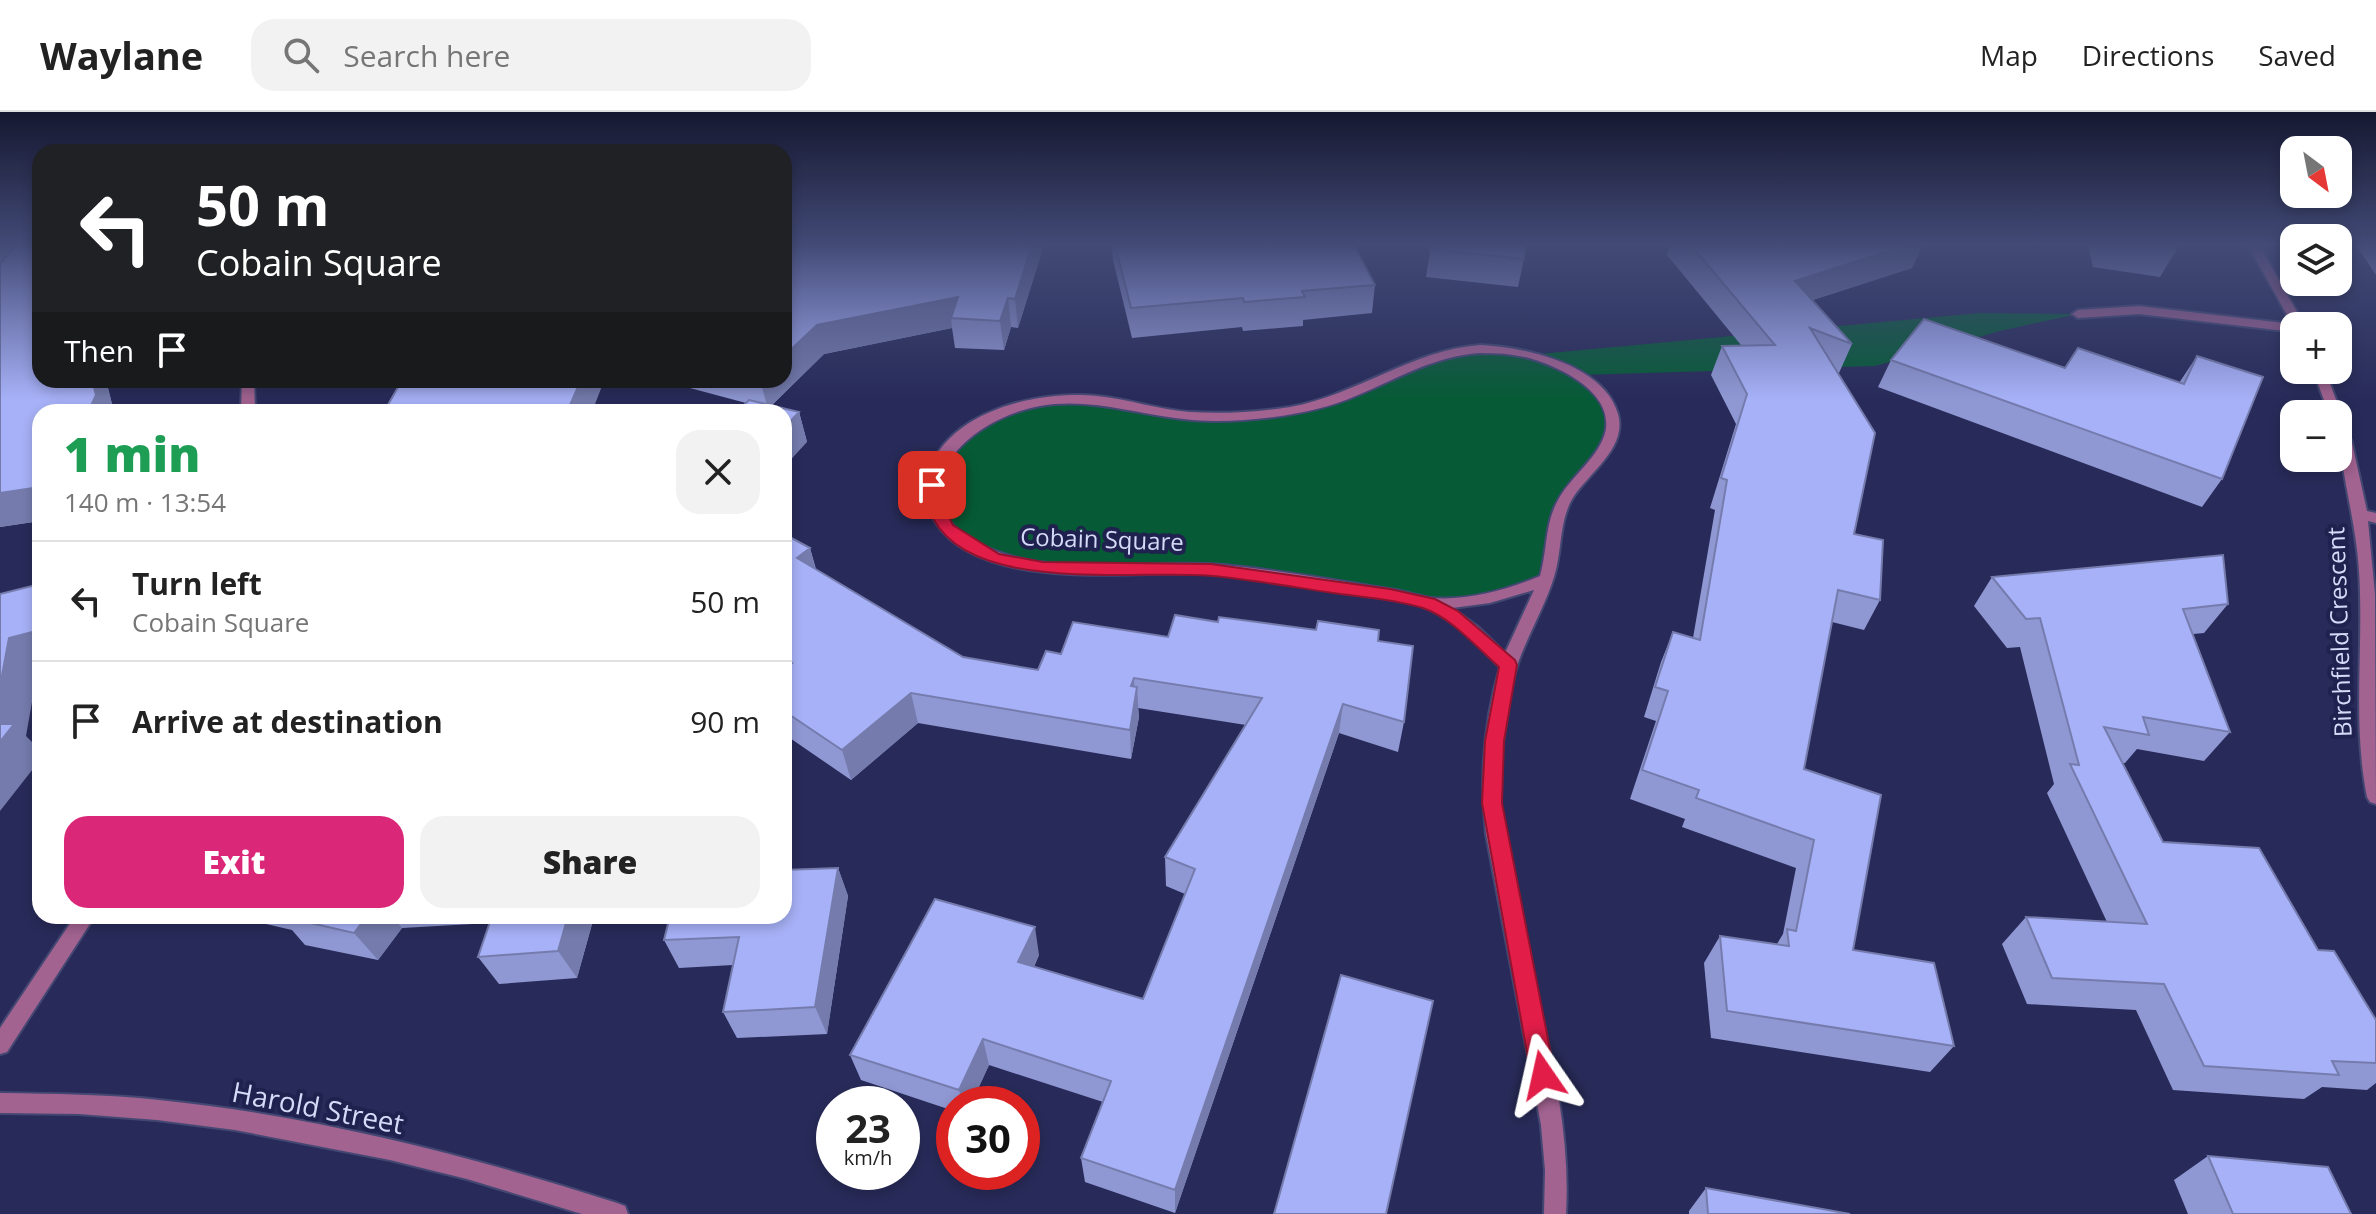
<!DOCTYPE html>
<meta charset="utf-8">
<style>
:root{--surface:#fff;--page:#f2f2f2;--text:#222;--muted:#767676;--line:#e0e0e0;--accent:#db2777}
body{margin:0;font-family:"Open Sans",sans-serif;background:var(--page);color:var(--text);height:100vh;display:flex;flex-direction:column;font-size:30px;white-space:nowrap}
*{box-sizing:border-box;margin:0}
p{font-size:26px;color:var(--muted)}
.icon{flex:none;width:44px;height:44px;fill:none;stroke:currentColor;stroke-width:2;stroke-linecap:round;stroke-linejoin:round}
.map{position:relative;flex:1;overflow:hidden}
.details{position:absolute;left:32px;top:292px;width:760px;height:520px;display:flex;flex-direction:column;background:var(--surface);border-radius:24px;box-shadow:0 4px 12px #0003}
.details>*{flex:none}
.hud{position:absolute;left:32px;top:32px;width:760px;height:244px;border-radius:24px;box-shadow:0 4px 12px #0003;background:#202124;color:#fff;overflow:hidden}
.needle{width:52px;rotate:148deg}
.controls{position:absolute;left:2280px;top:24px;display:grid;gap:16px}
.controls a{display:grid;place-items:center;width:72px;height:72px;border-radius:16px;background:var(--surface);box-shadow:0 4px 12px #0003;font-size:40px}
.speed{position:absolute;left:816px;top:974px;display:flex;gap:16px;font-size:40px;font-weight:700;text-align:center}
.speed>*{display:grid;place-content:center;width:104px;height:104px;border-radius:50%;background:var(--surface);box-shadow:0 4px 12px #0003;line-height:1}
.speed small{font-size:20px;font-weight:400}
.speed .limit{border:12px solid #d22;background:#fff;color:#111}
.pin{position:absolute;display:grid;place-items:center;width:68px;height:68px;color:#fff;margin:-34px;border-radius:16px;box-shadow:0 4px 12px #0006}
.me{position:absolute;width:88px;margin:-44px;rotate:349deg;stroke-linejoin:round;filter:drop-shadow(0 0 6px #0008)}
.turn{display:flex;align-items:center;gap:28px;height:168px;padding:0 32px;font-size:36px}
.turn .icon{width:104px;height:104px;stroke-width:2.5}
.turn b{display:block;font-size:56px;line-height:68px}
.then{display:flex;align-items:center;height:76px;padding:0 32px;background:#0003;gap:16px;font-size:30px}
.round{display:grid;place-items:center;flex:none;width:84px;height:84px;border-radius:24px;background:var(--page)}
.headline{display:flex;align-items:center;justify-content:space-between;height:136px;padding:0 32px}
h1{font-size:48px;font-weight:800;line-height:60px;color:#1e9e55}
.action{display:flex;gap:16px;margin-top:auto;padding:16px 32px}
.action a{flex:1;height:92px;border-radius:24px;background:var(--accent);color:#fff;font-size:32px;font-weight:800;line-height:92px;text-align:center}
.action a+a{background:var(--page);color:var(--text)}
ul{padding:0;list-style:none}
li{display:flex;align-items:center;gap:24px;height:120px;padding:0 32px;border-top:2px solid var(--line)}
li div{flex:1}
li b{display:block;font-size:30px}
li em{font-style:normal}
header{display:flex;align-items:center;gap:48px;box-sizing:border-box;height:112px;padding:0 40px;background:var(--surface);border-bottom:2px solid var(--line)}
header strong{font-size:38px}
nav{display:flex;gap:44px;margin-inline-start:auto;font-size:28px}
.search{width:560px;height:72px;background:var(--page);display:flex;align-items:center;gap:20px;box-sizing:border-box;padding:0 28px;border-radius:24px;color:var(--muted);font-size:30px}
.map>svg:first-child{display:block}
</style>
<header>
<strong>Waylane</strong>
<div class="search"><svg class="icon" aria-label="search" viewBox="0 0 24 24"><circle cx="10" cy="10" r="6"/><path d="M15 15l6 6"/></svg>Search here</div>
<nav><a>Map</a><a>Directions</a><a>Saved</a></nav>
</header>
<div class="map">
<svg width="2376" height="1102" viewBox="0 0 2376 1102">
<rect width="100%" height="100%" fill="#282b59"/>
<path fill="#065b36" d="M 1979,201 L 2078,202 L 2000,219 L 1875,254 L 1578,263 L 1600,282 L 1612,316 L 1563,392 L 1546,467 L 1461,492 L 1252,462 L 1043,456 L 994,446 L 938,403 L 935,359 L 979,313 L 1056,288 L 1187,304 L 1291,299 L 1469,238 L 1529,243 Z"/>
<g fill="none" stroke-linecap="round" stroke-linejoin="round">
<defs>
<path id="minor" d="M 2248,133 L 2259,133 L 2305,214 L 2294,214 L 2294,220 L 2139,202 L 2078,206 L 2072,202 L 2078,198 L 2139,194 L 2292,212 Z
M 1480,233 C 1524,235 1604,252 1618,302 C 1628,337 1586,362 1571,389 C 1559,412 1562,440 1554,465 C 1542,504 1518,537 1511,578 C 1505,615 1498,653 1501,692 C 1511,830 1574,963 1566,1102 L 1544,1102 L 1545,1058 L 1541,1013 L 1486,722 C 1480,666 1484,609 1500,555 C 1476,532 1453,505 1421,494 C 1400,487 1376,486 1353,482 C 1306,475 1259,465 1210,462 C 1137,458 983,482 936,411 C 927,397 922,380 927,364 C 946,298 1039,278 1097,284 C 1129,287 1159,298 1190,300 C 1223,302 1257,300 1290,295 C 1357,283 1412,238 1480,233 ZM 1480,241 C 1497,241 1513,242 1529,246 C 1562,255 1621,284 1603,327 C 1592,352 1568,367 1556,392 C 1545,414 1547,440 1540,464 C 1507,478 1468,489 1431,486 C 1420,485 1407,480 1395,478 C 1338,469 1281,458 1223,453 C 1154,447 1066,464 1001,441 C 885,401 952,310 1040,294 C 1087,286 1129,300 1175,306 C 1207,311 1242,309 1274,305 C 1303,301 1331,295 1358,283 C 1399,266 1434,244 1480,241 ZM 1534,478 L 1505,541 L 1477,514 L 1452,496 L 1490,491 Z
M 2313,258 L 2325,258 L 2352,331 L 2367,399 L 2376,401 L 2376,411 L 2368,409 L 2375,482 L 2376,692 L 2370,690 L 2367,685 C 2352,610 2364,535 2359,459 C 2356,406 2338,354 2338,302 L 2329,302 Z
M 242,268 L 254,268 L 255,300 L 241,300 Z
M 75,804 L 95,804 L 7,940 L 0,942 L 0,916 Z"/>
<path id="tertiary" d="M 0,981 C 53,982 106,982 159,988 C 316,1004 467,1043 617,1091 L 625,1094 L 628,1102 L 582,1102 L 467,1067 L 390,1048 L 235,1018 L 157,1008 L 79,1002 L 0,1001 Z"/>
</defs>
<use href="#minor" stroke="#444772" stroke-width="4"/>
<use href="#tertiary" stroke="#444772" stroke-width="4"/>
<use href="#minor" fill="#a26391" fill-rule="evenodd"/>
<use href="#tertiary" fill="#a26391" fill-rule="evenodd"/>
</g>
<path fill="#9098d4" d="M 0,133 L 40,133 L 106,268 L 114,300 L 40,300 L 40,409 L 0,415 Z
M 784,133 L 1044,133 L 1018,216 L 1011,215 L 1004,238 L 955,236 L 952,216 L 824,242 L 771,294 L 799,300 L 807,330 L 746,291 L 660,268 L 784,268 Z
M 1112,133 L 1375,173 L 1372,201 L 1303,208 L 1303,214 L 1243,219 L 1242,215 L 1132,226 L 1113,148 Z
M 1431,133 L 1524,147 L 1518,175 L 1426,165 Z
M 1670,133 L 1922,133 L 1912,156 L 1813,188 L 1852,232 L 1839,261 L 1837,260 L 1854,422 L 1880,488 L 1864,518 L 1832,510 L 1804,657 L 1853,838 L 1954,934 L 1930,960 L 1711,926 L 1704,851 L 1720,824 L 1777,832 L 1783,822 L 1796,756 L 1682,715 L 1685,707 L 1630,687 L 1656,609 L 1644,605 L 1661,550 L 1673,520 L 1693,526 L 1715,398 L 1710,396 L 1736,312 L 1711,263 L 1722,234 L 1741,233 L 1667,143 Z
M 2088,133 L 2176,133 L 2177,137 L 2160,165 L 2093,155 Z
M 2356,133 L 2376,133 L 2376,163 Z
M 2197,244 L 2222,367 L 2202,395 L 1878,275 L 1891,248 L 2065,256 L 2179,271 Z
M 784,422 L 810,436 L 816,457 L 963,545 L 1038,558 L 1061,542 L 1168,525 L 1218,510 L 1378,529 L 1404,610 L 1398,640 L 1339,621 L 1175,1101 L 1085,1070 L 1081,1046 L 1103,990 L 989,953 L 971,992 L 954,992 L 954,999 L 861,968 L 850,943 L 1039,843 L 1034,855 L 1143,887 L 1185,782 L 1166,774 L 1165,745 L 1246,613 L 1138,596 L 1139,605 L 1131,647 L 918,611 L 851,668 L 784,622 Z
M 1992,465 L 2228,492 L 2204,521 L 2193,522 L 2230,620 L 2204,649 L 2137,637 L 2125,651 L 2122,651 L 2163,730 L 2318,838 L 2376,908 L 2376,971 L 2367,978 L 2322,975 L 2304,987 L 2173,978 L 2136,898 L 2027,892 L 2002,832 L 2026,805 L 2107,810 L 2047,681 L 2054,672 L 2020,535 L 2007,536 L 1974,494 Z
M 838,756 L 848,784 L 827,922 L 737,926 L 723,900 L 733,853 L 679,856 L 664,828 Z
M 231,804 L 613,804 L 594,805 L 577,866 L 499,872 L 478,845 L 490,811 L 402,816 L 378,848 L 305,833 L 292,818 Z
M 2208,1044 L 2351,1102 L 2188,1102 L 2174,1068 Z
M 1706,1076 L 1850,1102 L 1689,1102 L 1689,1099 Z"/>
<path fill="#757cad" d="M 1032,133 L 1044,133 L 1018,216 L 1015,187 Z
M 1907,133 L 1922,133 L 1912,156 L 1784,197 L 1795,169 Z
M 958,185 L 951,206 L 952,216 L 824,242 L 768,297 L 760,268 L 784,268 L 784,244 L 817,213 Z
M 1008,186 L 1011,215 L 1004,238 L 1000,209 Z
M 92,268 L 106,268 L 114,300 L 88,300 Z
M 581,268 L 600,268 L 602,274 L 592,300 L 567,300 Z
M 799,300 L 807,330 L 784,355 L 784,316 Z
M 40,375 L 40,409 L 0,415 L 0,381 Z
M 810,436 L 818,467 L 797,446 Z
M 40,518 L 40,556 L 38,556 L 26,624 L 40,638 L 40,648 L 0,699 L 0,574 L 9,526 Z
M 1134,566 L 1135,590 L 1137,575 L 1139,605 L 1131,647 L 1130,618 L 1131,574 Z
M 911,581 L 918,611 L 851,668 L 842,638 Z
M 1343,592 L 1339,621 L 1175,1101 L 1175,1078 Z
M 838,756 L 848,784 L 827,922 L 815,895 Z
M 367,804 L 392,804 L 402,816 L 378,848 L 354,821 Z
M 568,804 L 593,804 L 594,805 L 577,866 L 558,839 Z
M 1035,815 L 1039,843 L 1023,877 L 1018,850 Z
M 983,927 L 989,953 L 971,992 L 963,992 L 959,978 Z"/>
<path fill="#a7b1f7" stroke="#757cad" stroke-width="2" d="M 0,133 L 40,133 L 40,268 L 92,268 L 96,283 L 88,300 L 40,300 L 40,375 L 0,381 L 0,152 L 14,135 L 0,136 Z
M 784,133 L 1032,133 L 1015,187 L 1008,186 L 1000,209 L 951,206 L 958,185 L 817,213 L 784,244 Z
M 1115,133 L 1354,133 L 1375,173 L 1302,179 L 1305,185 L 1244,190 L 1243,186 L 1131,196 Z
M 1431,133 L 1525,133 L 1524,147 L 1430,137 Z
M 1691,133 L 1907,133 L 1795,169 L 1852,232 L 1810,216 L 1875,321 L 1854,422 L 1883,428 L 1880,488 L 1838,478 L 1804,657 L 1881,683 L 1853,838 L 1934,851 L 1954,934 L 1727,899 L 1720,824 L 1789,834 L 1787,817 L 1796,819 L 1814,728 L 1696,686 L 1699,678 L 1642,658 L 1668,579 L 1655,575 L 1673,520 L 1700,528 L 1727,368 L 1721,366 L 1747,282 L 1722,234 L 1775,233 Z
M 2155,133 L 2176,133 L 2177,137 Z
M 1924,207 L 2065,256 L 2078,236 L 2184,272 L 2197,244 L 2263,265 L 2222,367 L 1891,248 Z
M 402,268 L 581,268 L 567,300 L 384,300 Z
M 749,288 L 799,300 L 784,316 L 784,300 L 737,300 Z
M 784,422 L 810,436 L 797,446 L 963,545 L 1038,558 L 1046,539 L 1061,542 L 1073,510 L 1168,525 L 1175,503 L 1218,510 L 1219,505 L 1316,518 L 1318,509 L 1379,518 L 1378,529 L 1413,534 L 1404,610 L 1343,592 L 1175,1078 L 1081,1046 L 1111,969 L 983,927 L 959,978 L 850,943 L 935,787 L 1035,815 L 1018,850 L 1143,887 L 1195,757 L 1165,745 L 1262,586 L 1134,566 L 1131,574 L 1137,575 L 1130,618 L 911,581 L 842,638 L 784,599 L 784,557 L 792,551 L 784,546 Z
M 2223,443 L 2228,492 L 2183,497 L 2230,620 L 2143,605 L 2149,623 L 2104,615 L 2163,730 L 2259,736 L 2318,838 L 2334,839 L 2376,908 L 2376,951 L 2332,949 L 2339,963 L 2204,954 L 2164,872 L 2052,866 L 2026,805 L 2147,812 L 2070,652 L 2079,653 L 2040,506 L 2026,507 L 1992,465 Z
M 40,472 L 40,518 L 9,526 L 0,574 L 0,482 Z
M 0,612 L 14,612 L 0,630 Z
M 838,756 L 815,895 L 723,900 L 739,825 L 664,828 L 670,804 L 784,804 L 784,758 Z
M 280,804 L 367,804 L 354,821 Z
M 492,804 L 568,804 L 558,839 L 478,845 Z
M 1341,863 L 1433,889 L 1386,1102 L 1274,1102 Z
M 2208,1044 L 2328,1055 L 2351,1102 L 2233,1102 Z
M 1706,1076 L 1850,1102 L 1708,1102 Z"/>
<linearGradient id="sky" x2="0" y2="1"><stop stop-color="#161831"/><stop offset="0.46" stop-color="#424a76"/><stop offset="1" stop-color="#424a76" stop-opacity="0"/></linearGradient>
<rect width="2376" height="288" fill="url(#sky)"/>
<path fill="#e11d48" stroke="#92132f" stroke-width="2" d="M 932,368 L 940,373 L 941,388 L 953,413 L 999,442 L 1043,450 L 1211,452 L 1390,477 L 1435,487 L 1458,499 L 1515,548 L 1517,553 L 1504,629 L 1502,691 L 1555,963 L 1551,970 L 1543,974 L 1535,970 L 1531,963 L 1482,691 L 1485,629 L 1499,555 C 1476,535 1452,506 1423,496 C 1394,487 1362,485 1333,481 C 1293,475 1253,468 1213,464 C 1135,456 931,491 924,373 Z"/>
<g text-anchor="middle" stroke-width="8" stroke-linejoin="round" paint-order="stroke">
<g font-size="24" fill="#d4daf7" stroke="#1f214e">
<text transform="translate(1102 428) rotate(2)" y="8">Cobain Square</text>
<text transform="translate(2340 520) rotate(-92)" y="8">Birchfield Crescent</text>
</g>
<g font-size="28" fill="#d4daf7" stroke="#1f214e">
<text transform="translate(318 996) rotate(11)" y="10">Harold Street</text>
</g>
</g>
</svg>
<div class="controls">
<a><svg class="needle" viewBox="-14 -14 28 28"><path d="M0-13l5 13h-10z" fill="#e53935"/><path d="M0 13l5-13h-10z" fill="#767676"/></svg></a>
<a><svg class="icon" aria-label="layers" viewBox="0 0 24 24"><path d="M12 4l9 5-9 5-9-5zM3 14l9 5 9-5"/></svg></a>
<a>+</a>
<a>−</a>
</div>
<div class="speed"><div>23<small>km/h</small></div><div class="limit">30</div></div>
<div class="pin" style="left:932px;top:373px;background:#d93025"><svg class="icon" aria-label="arrive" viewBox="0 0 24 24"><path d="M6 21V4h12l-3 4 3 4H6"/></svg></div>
<svg class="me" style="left:1543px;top:963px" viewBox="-20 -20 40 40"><path d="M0-17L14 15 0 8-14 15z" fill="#e11d48" stroke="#fff" stroke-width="4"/></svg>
<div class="hud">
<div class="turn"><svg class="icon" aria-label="left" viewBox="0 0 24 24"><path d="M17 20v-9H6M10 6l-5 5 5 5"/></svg><div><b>50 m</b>Cobain Square</div></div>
<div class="then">Then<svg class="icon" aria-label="arrive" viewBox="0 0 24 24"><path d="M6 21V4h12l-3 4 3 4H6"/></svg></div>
</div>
<section class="details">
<div class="headline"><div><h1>1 min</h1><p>140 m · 13:54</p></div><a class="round"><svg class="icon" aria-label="close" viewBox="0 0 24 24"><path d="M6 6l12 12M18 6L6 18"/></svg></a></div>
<ul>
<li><svg class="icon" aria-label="left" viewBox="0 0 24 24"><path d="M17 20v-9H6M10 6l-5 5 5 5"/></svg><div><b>Turn left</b><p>Cobain Square</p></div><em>50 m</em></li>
<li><svg class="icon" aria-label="arrive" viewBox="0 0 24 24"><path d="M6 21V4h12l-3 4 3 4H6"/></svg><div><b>Arrive at destination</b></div><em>90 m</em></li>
</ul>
<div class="action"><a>Exit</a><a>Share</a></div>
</section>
</div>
